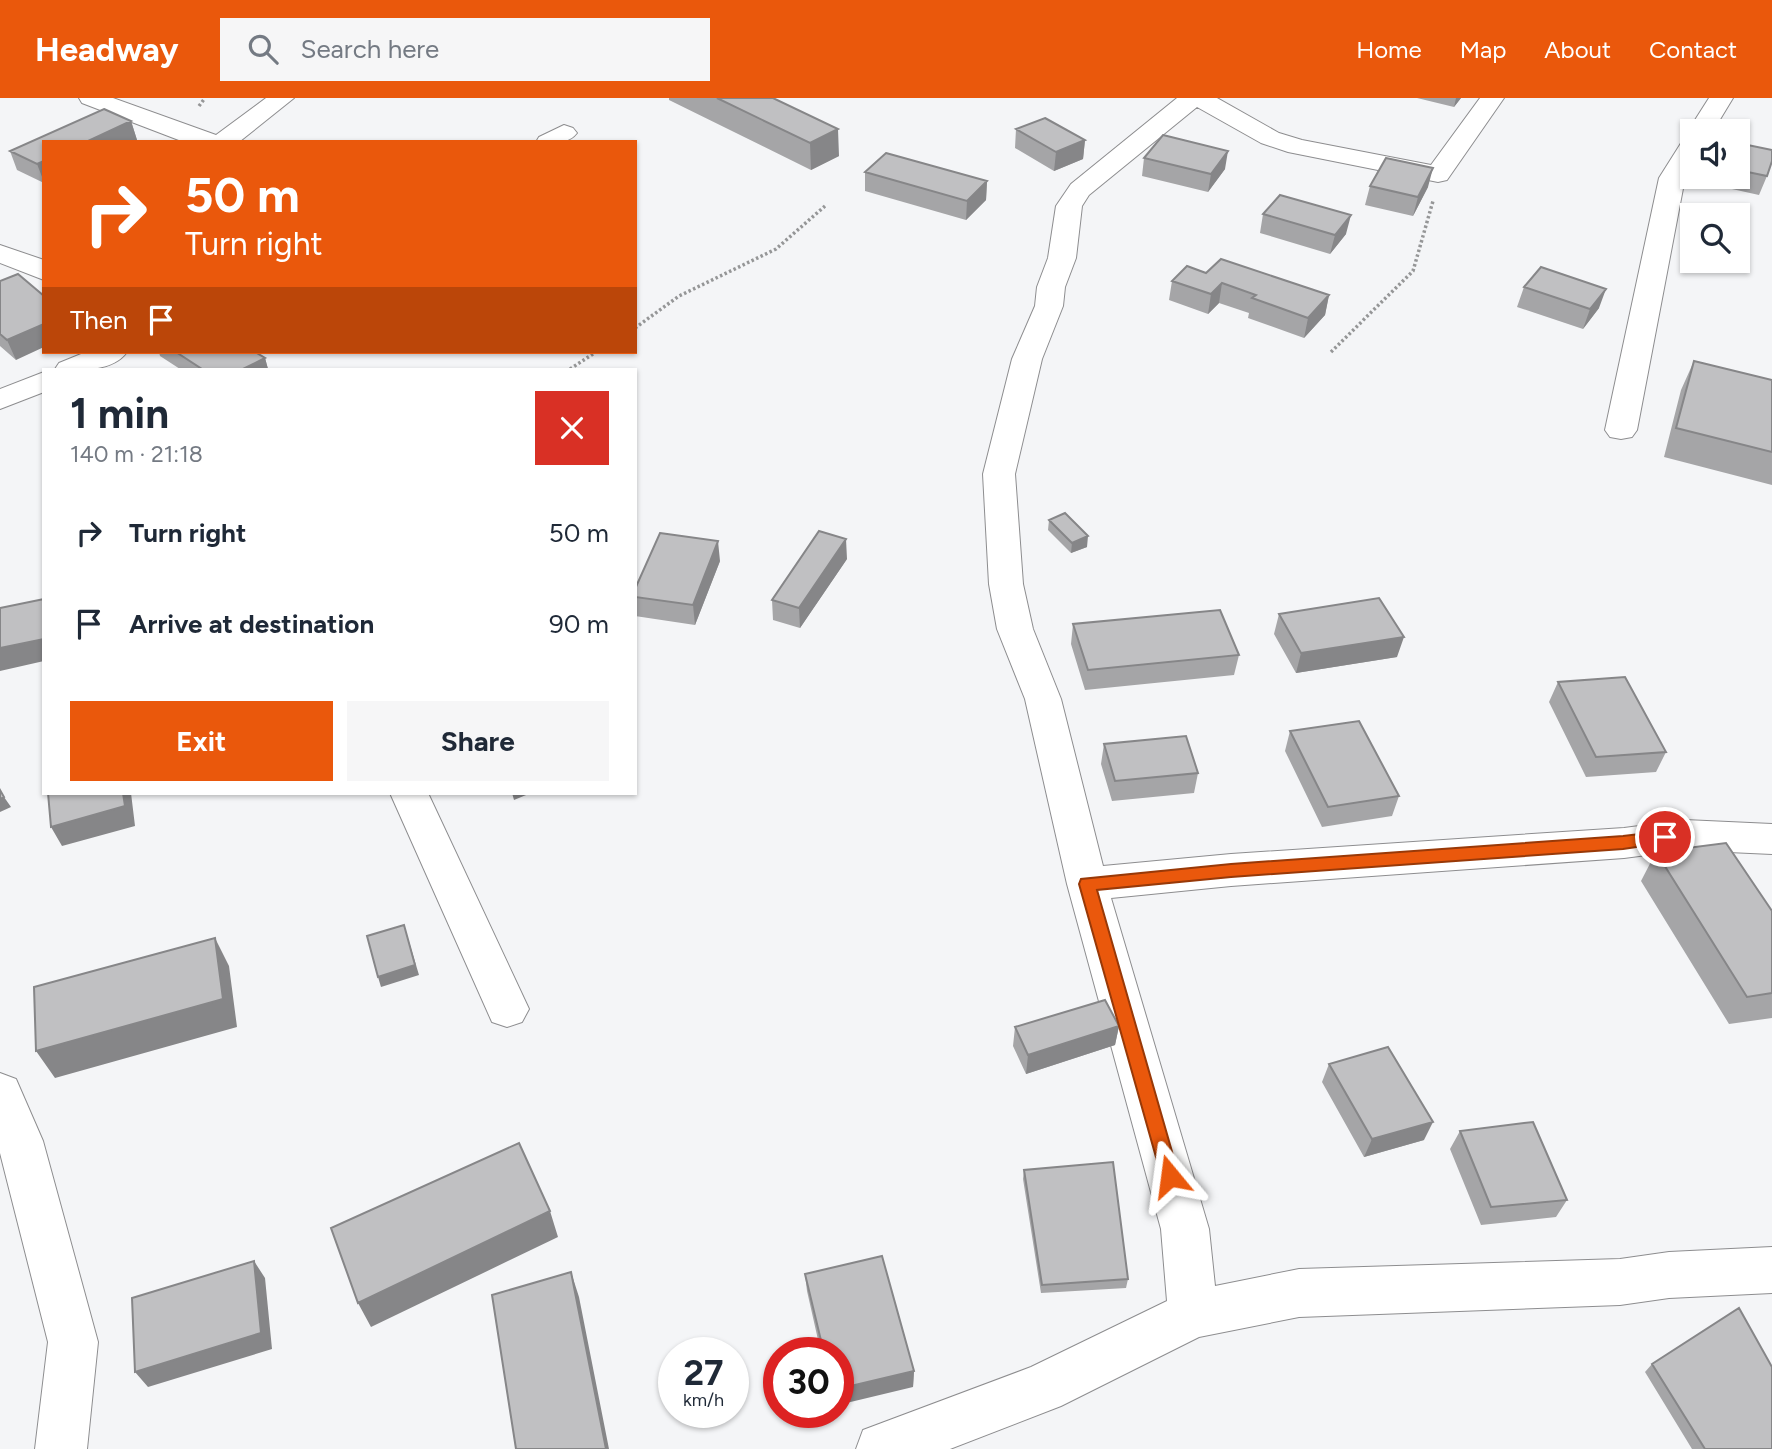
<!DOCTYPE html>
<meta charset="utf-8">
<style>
:root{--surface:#fff;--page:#f6f6f7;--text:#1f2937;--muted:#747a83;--accent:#ea580c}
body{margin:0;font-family:Figtree,sans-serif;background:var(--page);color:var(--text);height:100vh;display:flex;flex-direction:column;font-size:26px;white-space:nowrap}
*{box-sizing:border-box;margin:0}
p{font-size:23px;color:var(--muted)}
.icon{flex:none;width:38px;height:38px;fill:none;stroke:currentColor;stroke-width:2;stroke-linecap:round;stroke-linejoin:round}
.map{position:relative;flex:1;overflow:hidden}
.sheet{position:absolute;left:42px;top:270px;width:595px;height:427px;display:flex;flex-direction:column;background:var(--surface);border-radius:0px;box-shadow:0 2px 5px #0004}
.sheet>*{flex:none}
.guide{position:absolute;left:42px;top:42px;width:595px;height:214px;border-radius:0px;box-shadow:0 2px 5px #0004;background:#ea580c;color:#fff;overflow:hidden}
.controls{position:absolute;left:1680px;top:21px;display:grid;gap:14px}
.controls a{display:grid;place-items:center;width:70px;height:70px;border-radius:0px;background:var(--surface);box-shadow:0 2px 5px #0004;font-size:35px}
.speed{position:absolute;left:658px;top:1239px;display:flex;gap:14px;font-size:35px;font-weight:700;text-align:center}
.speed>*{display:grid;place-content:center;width:91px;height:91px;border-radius:50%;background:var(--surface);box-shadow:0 2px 5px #0004;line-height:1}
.speed small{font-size:18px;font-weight:400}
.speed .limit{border:10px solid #d22;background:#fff;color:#111}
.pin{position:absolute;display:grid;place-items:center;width:60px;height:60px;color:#fff;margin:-30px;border:4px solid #fff;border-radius:50%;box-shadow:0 2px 7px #0007}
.me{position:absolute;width:77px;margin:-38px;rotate:344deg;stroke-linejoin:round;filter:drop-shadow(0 0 5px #0008)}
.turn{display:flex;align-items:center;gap:24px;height:147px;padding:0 28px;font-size:32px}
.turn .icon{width:91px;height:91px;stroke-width:2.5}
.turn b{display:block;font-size:49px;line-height:60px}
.then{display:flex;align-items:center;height:66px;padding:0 28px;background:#0003;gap:14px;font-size:26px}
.round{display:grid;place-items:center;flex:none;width:74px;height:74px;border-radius:0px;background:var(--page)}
.summary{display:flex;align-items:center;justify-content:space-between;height:119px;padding:0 28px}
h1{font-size:42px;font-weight:700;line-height:52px}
.action{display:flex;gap:14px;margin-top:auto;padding:14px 28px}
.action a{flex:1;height:80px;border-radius:0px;background:var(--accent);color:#fff;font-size:28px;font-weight:700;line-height:80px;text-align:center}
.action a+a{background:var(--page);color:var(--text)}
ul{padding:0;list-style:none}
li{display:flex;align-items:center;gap:21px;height:91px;padding:0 28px}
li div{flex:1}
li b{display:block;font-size:26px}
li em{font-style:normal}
header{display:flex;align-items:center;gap:42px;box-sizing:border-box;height:98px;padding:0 35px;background:var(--accent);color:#fff}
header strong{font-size:33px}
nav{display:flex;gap:38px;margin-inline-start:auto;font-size:24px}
.search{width:490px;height:63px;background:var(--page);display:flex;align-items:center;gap:18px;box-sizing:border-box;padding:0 24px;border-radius:0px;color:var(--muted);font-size:26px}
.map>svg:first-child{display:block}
</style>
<header>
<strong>Headway</strong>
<div class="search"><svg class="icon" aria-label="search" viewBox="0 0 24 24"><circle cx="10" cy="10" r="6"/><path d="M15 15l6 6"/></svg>Search here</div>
<nav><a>Home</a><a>Map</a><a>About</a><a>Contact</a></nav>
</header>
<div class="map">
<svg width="1772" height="1351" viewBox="0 0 1772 1351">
<rect width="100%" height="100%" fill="#f4f5f7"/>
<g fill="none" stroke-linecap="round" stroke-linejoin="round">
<defs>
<path id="minor" d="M 79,0 L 113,0 L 216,37 L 266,0 L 294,0 L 239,44 L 184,44 L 82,5 Z
M 1177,0 L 1217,0 L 1279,35 L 1302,42 L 1431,67 L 1480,0 L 1504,0 L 1447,82 L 1438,84 L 1288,54 L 1261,45 L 1197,9 L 1089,97 L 1082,108 L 1076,160 L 1065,189 L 1063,208 L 1042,261 L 1015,376 L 1023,486 L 1033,531 L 1061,601 L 1103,768 L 1231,756 L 1624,730 L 1685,722 L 1772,726 L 1772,756 L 1685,752 L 1624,760 L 1231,788 L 1111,800 L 1209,1131 L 1215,1188 L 1299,1171 L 1620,1161 L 1669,1154 L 1772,1149 L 1772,1195 L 1669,1200 L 1620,1207 L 1299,1219 L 1199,1239 L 1061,1308 L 950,1351 L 856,1351 L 863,1332 L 1031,1269 L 1167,1203 L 1161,1131 L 1067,786 L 1025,601 L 997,531 L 989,486 L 983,376 L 1012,261 L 1035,208 L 1037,189 L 1048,160 L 1056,108 L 1071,86 Z
M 1709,0 L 1733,0 L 1713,33 L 1692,33 L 1692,38 L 1688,33 Z
M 564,27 L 573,30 L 577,35 C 567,48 550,44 536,44 L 539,39 Z
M 1692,39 L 1692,68 L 1685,80 L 1637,332 L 1632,339 L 1621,341 L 1610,339 L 1605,332 L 1659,80 L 1683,42 Z
M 0,147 L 44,162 L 44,182 L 0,165 Z
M 86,254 L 127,254 C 112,275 77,272 55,271 L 59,265 Z
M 44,274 L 44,294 L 0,311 L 0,291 Z
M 390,695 L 428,695 L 529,911 L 522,924 L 507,929 L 492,924 Z
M 0,975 L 16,981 L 43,1043 L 98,1244 L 87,1351 L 35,1351 L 48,1244 L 0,1055 Z"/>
</defs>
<use href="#minor" stroke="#8d8d8f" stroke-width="2"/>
<path stroke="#959697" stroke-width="3.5" stroke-dasharray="2.5 2.5" stroke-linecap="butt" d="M 199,8 L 205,0
M 635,230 L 679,198 L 776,151 L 825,108
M 1331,254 L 1413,173 L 1433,103
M 570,271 L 596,254"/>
<use href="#minor" fill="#fff" fill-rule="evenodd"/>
</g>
<path fill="#a5a5a7" d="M 669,0 L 773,0 L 839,58 L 811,72 L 669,2 Z
M 1417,0 L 1461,0 L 1454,9 Z
M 104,11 L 131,23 L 137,42 L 133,44 L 44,44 L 44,85 L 17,72 L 10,53 Z
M 1016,31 L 1085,42 L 1083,61 L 1054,73 L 1015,50 Z
M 1738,45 L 1767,78 L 1759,97 L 1687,81 L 1692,66 L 1692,79 L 1738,79 Z
M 1144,60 L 1225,71 L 1208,94 L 1142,78 Z
M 865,74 L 987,83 L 986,102 L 966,122 L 865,93 Z
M 1370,88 L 1428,89 L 1413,118 L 1365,107 Z
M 1263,116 L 1346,136 L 1330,156 L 1260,135 Z
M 1206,175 L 1329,197 L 1325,217 L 1304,240 L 1248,220 L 1249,215 L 1219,205 L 1208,216 L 1169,202 L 1172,183 Z
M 0,183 L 16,262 L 0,248 Z
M 1524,189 L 1599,210 L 1583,231 L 1517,209 Z
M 159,254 L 255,254 L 265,260 L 268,271 L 180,271 L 160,258 Z
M 1694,263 L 1772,282 L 1772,387 L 1664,359 L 1681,292 Z
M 1049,422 L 1087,449 L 1071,455 L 1048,432 Z
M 847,461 L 800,530 L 773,522 L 772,502 Z
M 720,463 L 695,527 L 635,518 L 635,491 Z
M 1279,516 L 1397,559 L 1296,575 L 1274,536 Z
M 1073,526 L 1239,557 L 1234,577 L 1085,592 L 1071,546 Z
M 1558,584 L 1666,654 L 1656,674 L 1586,679 L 1549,604 Z
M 1290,633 L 1399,698 L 1392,718 L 1322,729 L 1285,653 Z
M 1104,646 L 1198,675 L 1194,695 L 1112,703 L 1101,666 Z
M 1656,754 L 1772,813 L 1772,920 L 1729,926 L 1641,783 Z
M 1119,928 L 1115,947 L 1026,976 L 1013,948 L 1015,929 Z
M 1329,966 L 1424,1042 L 1364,1059 L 1322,984 Z
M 1460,1033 L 1567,1102 L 1556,1119 L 1481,1127 L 1450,1051 Z
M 1024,1072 L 1128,1181 L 1126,1190 L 1041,1195 L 1023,1081 Z
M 805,1176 L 914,1273 L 913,1289 L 838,1255 L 821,1255 L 807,1193 Z
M 1652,1266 L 1772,1351 L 1692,1351 L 1645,1274 Z"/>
<path fill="#868688" d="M 1456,0 L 1461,0 L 1454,9 Z
M 131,23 L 137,42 L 133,44 L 86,44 Z
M 838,31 L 839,58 L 811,72 L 810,45 Z
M 1085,42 L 1083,61 L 1054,73 L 1056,54 Z
M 1228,53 L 1225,71 L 1208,94 L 1211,76 Z
M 44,63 L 44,84 L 37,66 Z
M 1433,70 L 1428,89 L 1413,118 L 1418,99 Z
M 987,83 L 986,102 L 966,122 L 967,103 Z
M 1351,117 L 1346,136 L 1330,156 L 1335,137 Z
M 1222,185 L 1219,205 L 1208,216 L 1211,196 Z
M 1606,191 L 1599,210 L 1583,231 L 1590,211 Z
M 1329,197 L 1325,217 L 1304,240 L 1308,220 Z
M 44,226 L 44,249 L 16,262 L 7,242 Z
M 265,260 L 268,271 L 243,271 Z
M 1088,438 L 1087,449 L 1071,455 L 1072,445 Z
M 846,441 L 847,461 L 800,530 L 799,510 Z
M 718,443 L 720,463 L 695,527 L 693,507 Z
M 1404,539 L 1397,559 L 1296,575 L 1301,555 Z
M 44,541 L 44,563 L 0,573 L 0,550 Z
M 123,695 L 131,695 L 135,728 L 62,748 L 51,729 Z
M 512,695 L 531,695 L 514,702 Z
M 4,699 L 11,709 L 0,714 L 0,701 Z
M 404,827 L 419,877 L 381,889 L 378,879 Z
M 215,840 L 229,868 L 237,929 L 55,980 L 36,953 Z
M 1119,928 L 1115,947 L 1026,976 L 1028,957 Z
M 1433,1024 L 1424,1042 L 1364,1059 L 1372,1041 Z
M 550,1113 L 558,1139 L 371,1229 L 358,1205 Z
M 254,1163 L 265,1180 L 272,1251 L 148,1289 L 135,1274 Z
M 571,1174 L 579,1199 L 609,1351 L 606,1351 Z
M 914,1273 L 913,1289 L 838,1307 L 838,1291 Z"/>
<path fill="#c0c0c2" stroke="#868688" stroke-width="2" d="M 717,0 L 773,0 L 838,31 L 810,45 Z
M 104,11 L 131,23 L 86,44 L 44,44 L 44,63 L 37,66 L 10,53 Z
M 1045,20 L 1085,42 L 1056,54 L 1016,31 Z
M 1163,37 L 1228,53 L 1211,76 L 1144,60 Z
M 1738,45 L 1772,52 L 1772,63 L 1767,78 L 1738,72 Z
M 886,55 L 987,83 L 967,103 L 865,74 Z
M 1386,60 L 1433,70 L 1418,99 L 1370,88 Z
M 1280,97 L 1351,117 L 1335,137 L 1263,116 Z
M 1221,161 L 1329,197 L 1308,220 L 1252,200 L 1256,197 L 1222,185 L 1211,196 L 1172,183 L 1187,168 L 1206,175 Z
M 1541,169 L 1606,191 L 1590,211 L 1524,189 Z
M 18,176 L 44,198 L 44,226 L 7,242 L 0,236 L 0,183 Z
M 176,254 L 255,254 L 265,260 L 243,271 L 202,271 Z
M 1694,263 L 1772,282 L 1772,354 L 1676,330 Z
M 1065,415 L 1088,438 L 1072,445 L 1049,422 Z
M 819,433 L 846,441 L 799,510 L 772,502 Z
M 660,435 L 718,443 L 693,507 L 635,499 L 635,491 Z
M 1379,500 L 1404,539 L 1301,555 L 1279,516 Z
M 44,501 L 44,541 L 0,550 L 0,510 Z
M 1220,512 L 1239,557 L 1088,572 L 1073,526 Z
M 1625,579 L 1666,654 L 1596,659 L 1558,584 Z
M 1359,623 L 1399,698 L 1328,709 L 1290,633 Z
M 1186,638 L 1198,675 L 1115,683 L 1104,646 Z
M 0,692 L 4,699 L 0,701 Z
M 48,695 L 123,695 L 125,708 L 51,729 Z
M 1726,745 L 1772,813 L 1772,895 L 1747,899 L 1656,754 Z
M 404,827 L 415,867 L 378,879 L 367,838 Z
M 215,840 L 223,901 L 36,953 L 34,889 Z
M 1105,902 L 1119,928 L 1028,957 L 1015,929 Z
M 1388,949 L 1433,1024 L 1372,1041 L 1329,966 Z
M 1533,1024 L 1567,1102 L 1491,1109 L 1460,1033 Z
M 519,1045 L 550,1113 L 358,1205 L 331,1130 Z
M 1113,1064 L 1128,1181 L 1042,1187 L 1024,1072 Z
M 882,1158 L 914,1273 L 838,1291 L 838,1255 L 824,1255 L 805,1176 Z
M 254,1163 L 261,1235 L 135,1274 L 132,1200 Z
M 571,1174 L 606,1351 L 516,1351 L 492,1197 Z
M 1739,1210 L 1772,1269 L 1772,1351 L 1705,1351 L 1652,1266 Z"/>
<path fill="#ea580c" stroke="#983908" stroke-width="2" d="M 1665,733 L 1673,739 L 1670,744 L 1623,751 L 1231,779 L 1097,792 L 1179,1078 L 1177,1084 L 1170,1087 L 1163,1084 L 1079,786 L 1081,781 L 1231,766 L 1623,738 Z"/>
</svg>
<div class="controls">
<a><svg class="icon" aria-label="sound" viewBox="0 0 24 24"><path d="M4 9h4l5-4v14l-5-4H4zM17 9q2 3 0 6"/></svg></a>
<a><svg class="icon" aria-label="search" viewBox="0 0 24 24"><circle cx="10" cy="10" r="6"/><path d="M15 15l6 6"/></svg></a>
</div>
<div class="speed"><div>27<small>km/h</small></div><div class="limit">30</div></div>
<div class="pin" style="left:1665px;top:739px;background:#d93025"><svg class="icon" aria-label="arrive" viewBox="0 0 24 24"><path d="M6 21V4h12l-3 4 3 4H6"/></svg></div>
<svg class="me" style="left:1170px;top:1078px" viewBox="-20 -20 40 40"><path d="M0-17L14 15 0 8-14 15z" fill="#ea580c" stroke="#fff" stroke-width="4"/></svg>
<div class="guide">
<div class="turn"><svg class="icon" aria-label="right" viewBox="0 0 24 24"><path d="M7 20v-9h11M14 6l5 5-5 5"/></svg><div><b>50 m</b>Turn right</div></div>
<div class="then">Then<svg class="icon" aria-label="arrive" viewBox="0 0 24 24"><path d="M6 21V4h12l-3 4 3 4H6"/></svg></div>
</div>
<section class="sheet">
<div class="summary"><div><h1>1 min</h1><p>140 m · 21:18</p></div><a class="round" style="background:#d93025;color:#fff"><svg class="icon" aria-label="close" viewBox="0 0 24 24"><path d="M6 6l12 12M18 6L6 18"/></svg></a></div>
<ul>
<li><svg class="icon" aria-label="right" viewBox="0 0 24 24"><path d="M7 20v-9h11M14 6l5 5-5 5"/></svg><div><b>Turn right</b></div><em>50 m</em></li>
<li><svg class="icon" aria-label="arrive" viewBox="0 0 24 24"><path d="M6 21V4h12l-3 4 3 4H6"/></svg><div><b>Arrive at destination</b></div><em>90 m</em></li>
</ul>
<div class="action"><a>Exit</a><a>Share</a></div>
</section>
</div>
